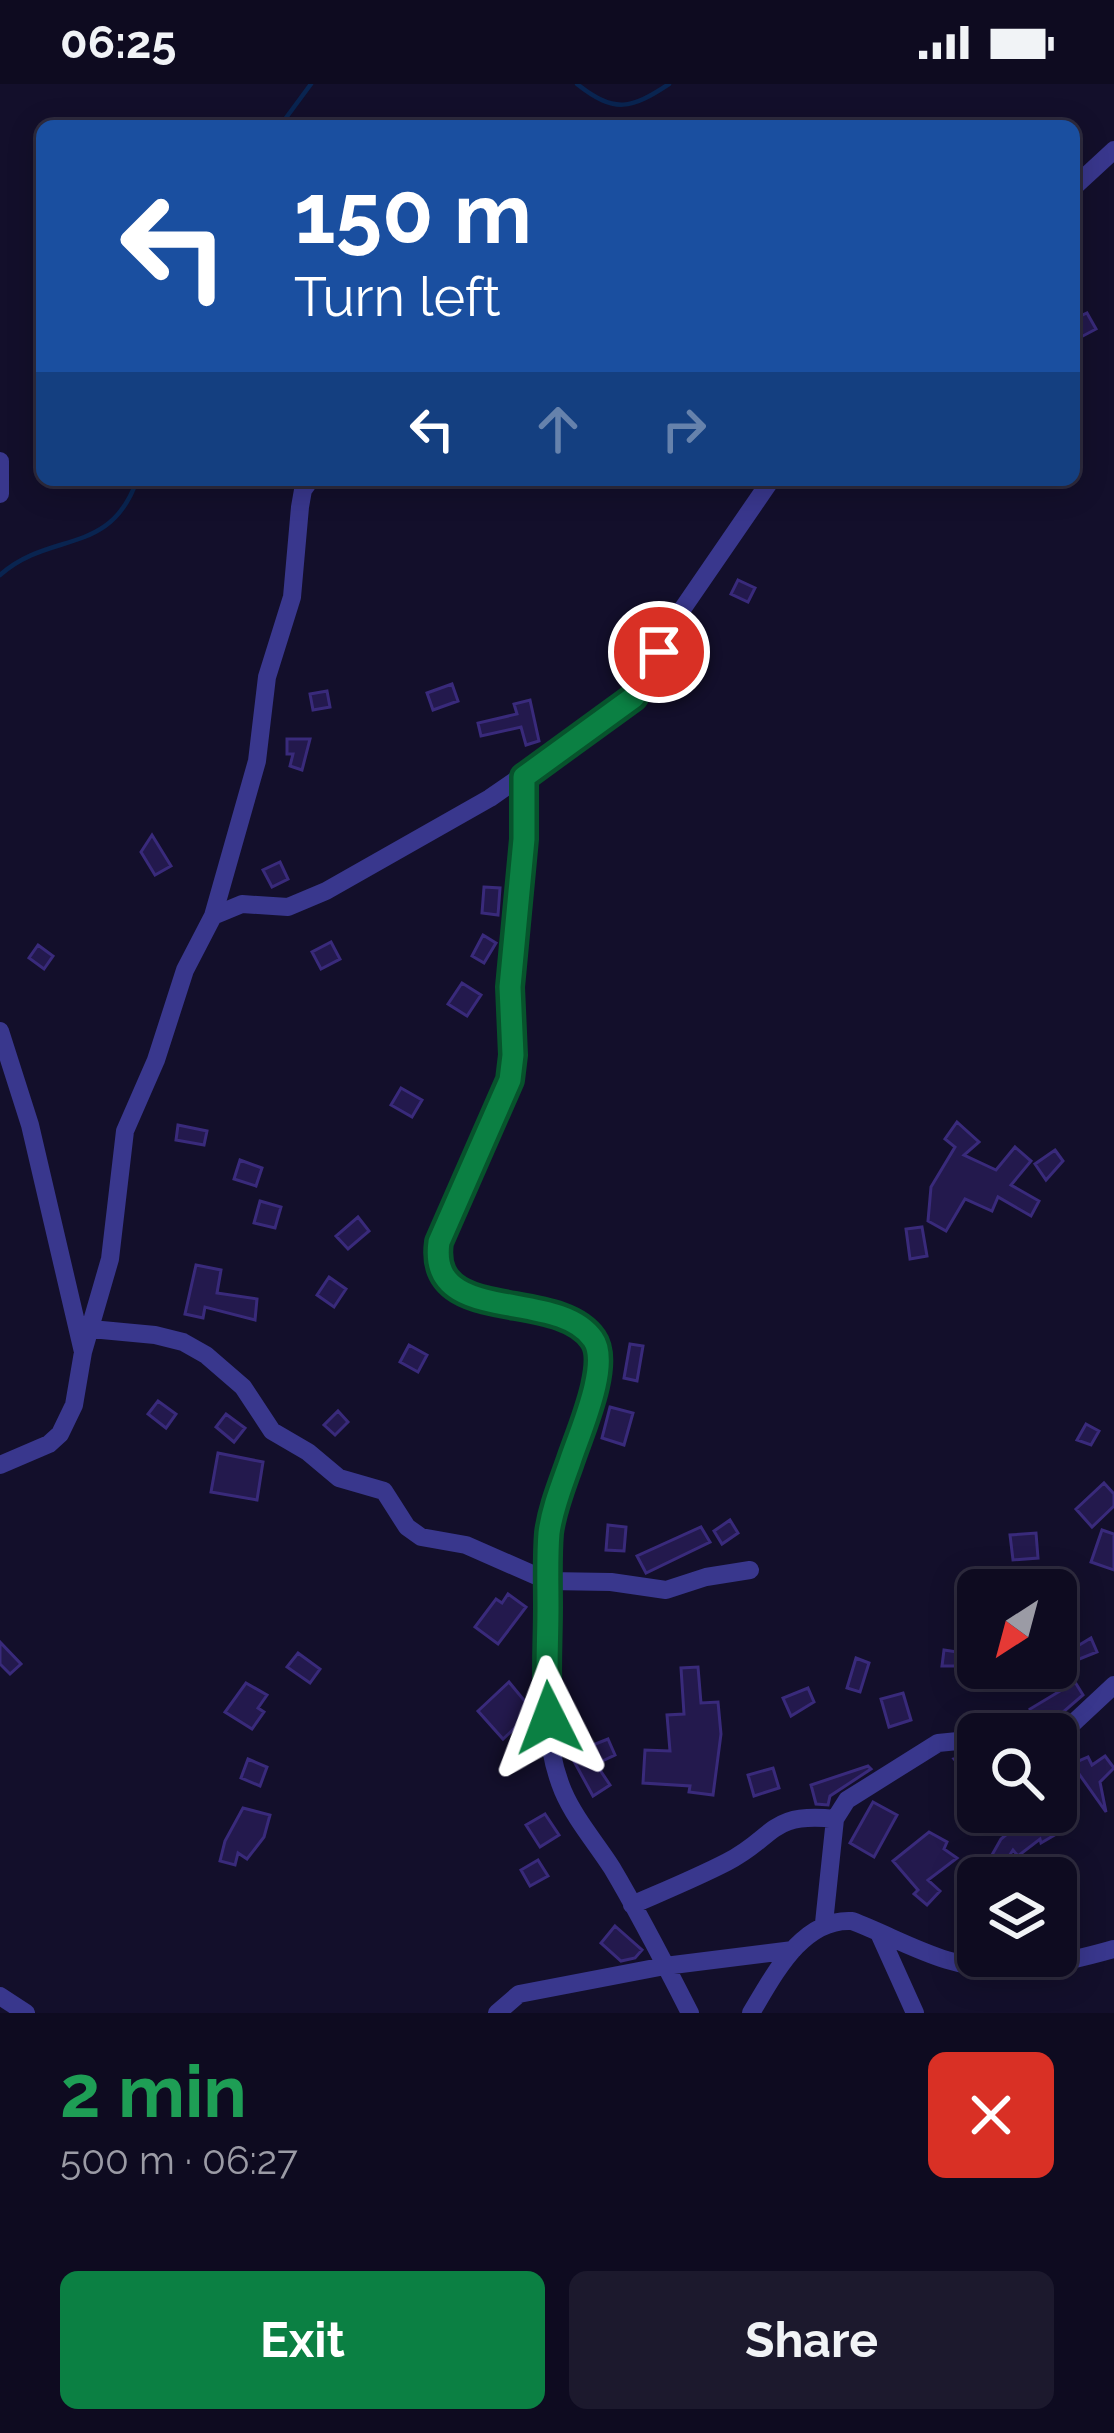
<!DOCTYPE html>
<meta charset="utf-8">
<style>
:root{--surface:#0e0b20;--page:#1c192d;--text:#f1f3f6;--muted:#9b9ba5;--line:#2e2b3e;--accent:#0b8043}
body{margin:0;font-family:Raleway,sans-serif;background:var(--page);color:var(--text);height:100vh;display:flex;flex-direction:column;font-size:45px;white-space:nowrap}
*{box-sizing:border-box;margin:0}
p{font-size:39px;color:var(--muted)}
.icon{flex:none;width:66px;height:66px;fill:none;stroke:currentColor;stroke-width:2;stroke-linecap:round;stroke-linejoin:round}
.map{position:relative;height:1929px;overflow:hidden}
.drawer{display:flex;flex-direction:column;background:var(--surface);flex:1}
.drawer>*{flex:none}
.top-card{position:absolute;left:36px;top:36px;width:1044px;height:366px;border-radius:18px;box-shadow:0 6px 30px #0003,0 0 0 3px var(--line);background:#1a4fa0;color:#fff;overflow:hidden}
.needle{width:78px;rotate:216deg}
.fabs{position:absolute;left:957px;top:1485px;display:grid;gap:24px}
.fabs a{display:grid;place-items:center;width:120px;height:120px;border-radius:18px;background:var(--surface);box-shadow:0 6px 30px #0003,0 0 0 3px var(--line);font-size:60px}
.pin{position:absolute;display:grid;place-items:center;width:102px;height:102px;color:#fff;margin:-51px;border:6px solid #fff;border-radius:50%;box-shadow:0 3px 12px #0007}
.me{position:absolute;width:132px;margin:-66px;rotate:357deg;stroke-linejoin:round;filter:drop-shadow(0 0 9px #0008)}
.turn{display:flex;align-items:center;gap:42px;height:252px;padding:0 60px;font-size:54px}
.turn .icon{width:156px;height:156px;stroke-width:2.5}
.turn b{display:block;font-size:84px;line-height:102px}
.lanes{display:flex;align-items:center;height:114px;padding:0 60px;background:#0003;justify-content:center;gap:60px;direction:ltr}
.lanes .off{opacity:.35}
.round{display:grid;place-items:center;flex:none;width:126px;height:126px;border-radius:18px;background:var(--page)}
.headline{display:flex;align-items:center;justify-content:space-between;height:204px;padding:0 60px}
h1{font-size:72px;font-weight:700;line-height:90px;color:#1e9e55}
.action{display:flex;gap:24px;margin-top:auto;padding:24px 60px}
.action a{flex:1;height:138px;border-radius:18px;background:var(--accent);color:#fff;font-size:48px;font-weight:700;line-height:138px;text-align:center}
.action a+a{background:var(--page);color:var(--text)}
.status{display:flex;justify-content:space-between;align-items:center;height:84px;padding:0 60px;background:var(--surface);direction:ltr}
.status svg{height:33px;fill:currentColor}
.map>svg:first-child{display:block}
</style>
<div class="status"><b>06:25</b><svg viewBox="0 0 49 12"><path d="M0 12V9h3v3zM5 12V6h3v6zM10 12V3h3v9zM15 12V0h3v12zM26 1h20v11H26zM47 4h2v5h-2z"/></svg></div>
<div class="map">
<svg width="1114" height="1929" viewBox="0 0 1114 1929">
<rect width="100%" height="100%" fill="#130f2b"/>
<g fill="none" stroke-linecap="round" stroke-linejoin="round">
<path stroke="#092450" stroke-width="4.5" d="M 577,0 C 615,30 631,25 669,0
M 280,42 L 311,0
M 0,491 C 51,446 110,473 137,396"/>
</g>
<path fill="#23194d" stroke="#392a7b" stroke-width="3" d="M 1087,229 L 1096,245 L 1081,253 L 1074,235 Z
M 738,496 L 755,504 L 748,518 L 731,510 Z
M 452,600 L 458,617 L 433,626 L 427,609 Z
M 327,607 L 330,623 L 313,626 L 310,610 Z
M 530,616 L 539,657 L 526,661 L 521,643 L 481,652 L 478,639 L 517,630 L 514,620 Z
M 287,655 L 310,655 L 302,686 L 290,682 L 293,670 L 287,670 Z
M 152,751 L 171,782 L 155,791 L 141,768 Z
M 280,778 L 288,795 L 272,803 L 263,786 Z
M 484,803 L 500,804 L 498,831 L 482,829 Z
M 483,851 L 496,859 L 484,879 L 472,872 Z
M 331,858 L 340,875 L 321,885 L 312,868 Z
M 38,861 L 53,872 L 44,885 L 29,874 Z
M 462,899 L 481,911 L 467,932 L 448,920 Z
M 401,1004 L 422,1016 L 412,1033 L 391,1021 Z
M 957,1038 L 979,1058 L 964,1071 L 996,1086 L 1015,1063 L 1031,1077 L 1011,1101 L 1039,1117 L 1031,1132 L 998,1113 L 992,1127 L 965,1115 L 946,1147 L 928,1137 L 931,1103 L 955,1063 L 945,1055 Z
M 178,1041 L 207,1047 L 204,1061 L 176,1056 Z
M 1055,1066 L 1063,1077 L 1046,1096 L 1035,1080 Z
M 240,1076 L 262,1084 L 256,1102 L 234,1095 Z
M 260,1117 L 281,1123 L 275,1144 L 254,1139 Z
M 358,1133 L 369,1147 L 348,1165 L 336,1152 Z
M 922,1143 L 927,1172 L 910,1175 L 906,1145 Z
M 196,1181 L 221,1186 L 217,1209 L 257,1215 L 255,1236 L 205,1223 L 203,1234 L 185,1230 Z
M 329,1193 L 346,1205 L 334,1223 L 317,1211 Z
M 630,1260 L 643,1262 L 637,1297 L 624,1294 Z
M 409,1261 L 427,1271 L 418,1288 L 400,1278 Z
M 158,1317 L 176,1330 L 166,1344 L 148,1330 Z
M 610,1323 L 633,1329 L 624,1361 L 602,1354 Z
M 338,1327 L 348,1338 L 335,1351 L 324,1341 Z
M 226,1330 L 245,1344 L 234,1358 L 216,1343 Z
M 1086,1340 L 1099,1347 L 1091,1361 L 1077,1356 Z
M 218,1369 L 263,1378 L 257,1416 L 211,1408 Z
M 1104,1399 L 1114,1410 L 1114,1422 L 1092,1443 L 1076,1425 Z
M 730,1436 L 738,1449 L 722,1460 L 714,1447 Z
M 608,1441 L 626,1443 L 624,1467 L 606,1466 Z
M 701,1443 L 710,1458 L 646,1489 L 637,1472 Z
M 1102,1446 L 1114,1450 L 1114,1486 L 1091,1478 Z
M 1036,1449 L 1038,1474 L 1013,1476 L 1010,1451 Z
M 508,1510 L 526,1523 L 498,1560 L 475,1543 L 496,1515 L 502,1519 Z
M 1091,1554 L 1097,1568 L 1047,1588 L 1045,1584 L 1056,1584 L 1056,1575 Z
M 0,1558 L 21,1580 L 10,1590 L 0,1580 Z
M 944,1566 L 964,1569 L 963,1582 L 942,1582 Z
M 298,1569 L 320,1585 L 310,1599 L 287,1583 Z
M 856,1574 L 869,1579 L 860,1608 L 847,1604 Z
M 698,1583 L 701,1619 L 718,1618 L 721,1650 L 713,1711 L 689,1708 L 690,1702 L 643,1699 L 645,1666 L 670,1667 L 667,1631 L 684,1630 L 681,1584 Z
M 509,1598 L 533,1627 L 503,1655 L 478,1627 Z
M 1075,1598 L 1083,1611 L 1040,1648 L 1030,1625 Z
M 246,1599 L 267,1611 L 258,1624 L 264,1628 L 252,1645 L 225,1628 Z
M 808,1604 L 814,1618 L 791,1632 L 783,1614 Z
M 903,1609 L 911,1636 L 889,1643 L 881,1615 Z
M 608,1655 L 615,1671 L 596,1680 L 610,1701 L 593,1712 L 570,1670 Z
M 978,1669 L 978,1705 L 954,1675 Z
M 1105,1672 L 1114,1684 L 1100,1698 L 1106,1728 L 1072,1680 L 1088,1673 L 1092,1681 Z
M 248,1675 L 267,1683 L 260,1702 L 241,1694 Z
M 868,1682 L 871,1685 L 830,1712 L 828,1721 L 816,1720 L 811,1701 Z
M 773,1684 L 779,1704 L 754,1712 L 748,1691 Z
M 873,1718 L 897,1731 L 874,1773 L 850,1759 Z
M 243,1724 L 270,1731 L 264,1753 L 247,1775 L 238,1769 L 235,1781 L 220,1777 L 225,1757 Z
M 1065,1725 L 1075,1739 L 1041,1759 L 1040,1755 L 1018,1772 L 1013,1766 L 995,1794 L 979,1794 L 1001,1755 L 1019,1740 L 1025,1747 Z
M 965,1728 L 999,1728 L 986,1744 Z
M 545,1730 L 559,1751 L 540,1763 L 526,1741 Z
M 929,1748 L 947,1758 L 944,1765 L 957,1774 L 928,1796 L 940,1807 L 927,1821 L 914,1810 L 918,1806 L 893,1777 Z
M 538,1776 L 548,1792 L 530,1802 L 521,1786 Z
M 615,1842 L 642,1866 L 635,1874 L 621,1877 L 601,1859 Z"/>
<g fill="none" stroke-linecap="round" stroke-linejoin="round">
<path stroke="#39378d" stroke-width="18" d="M 1074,103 L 1114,66
M 0,377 L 0,410
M 523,693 L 525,755 L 512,873 L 510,996 L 439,1158 C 425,1253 587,1194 599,1269 C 604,1309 557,1398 550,1445 C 546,1471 549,1500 548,1527 C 547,1585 540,1652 563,1707 C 575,1735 596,1759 612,1784 C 640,1831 665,1880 690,1929
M 213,832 L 257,677 L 267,593 L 292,513 L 300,423 L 303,406 L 310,396
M 0,947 L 30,1041 L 83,1268
M 91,1245 L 155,1251 L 183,1258 L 206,1271 L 243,1303 L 272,1347 L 308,1368 L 339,1394 L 384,1407 L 407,1443 L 421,1453 L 466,1461 L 548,1497 L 611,1498 L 666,1506 L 706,1493 L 750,1486
M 0,1381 L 49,1360 L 60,1350 L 74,1321 L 83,1268 L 110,1175 L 125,1047 L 156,976 L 185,886 L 213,832 L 242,820 L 288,823 L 326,807 L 490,714 L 624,621 L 645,597 L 681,527 L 771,396
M 1054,1650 L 1069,1643 L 1114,1601
M 632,1821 C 664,1807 696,1794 727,1778 C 776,1753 768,1728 835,1735
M 824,1839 L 835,1735 L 847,1716 L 938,1659 L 978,1655
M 879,1849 L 915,1929
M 0,1912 L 26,1929
M 497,1929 L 519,1910 L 665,1882 L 793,1866
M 751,1929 C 774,1891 802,1834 852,1837 C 884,1849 914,1866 947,1876 C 1001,1893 1062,1880 1114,1865"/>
</g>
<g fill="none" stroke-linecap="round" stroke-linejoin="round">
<defs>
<path id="route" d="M 549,1634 C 545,1596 548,1561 548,1523 C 548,1499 547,1473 549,1449 C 552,1425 562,1401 570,1378 C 579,1350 611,1280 593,1255 C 557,1203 427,1243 439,1158 L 510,996 L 513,971 L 510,903 L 524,755 L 524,693 L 634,613 L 659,568"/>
</defs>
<use href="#route" stroke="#07532c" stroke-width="30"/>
<use href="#route" stroke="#0b8043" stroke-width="21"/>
</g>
</svg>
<div class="fabs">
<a><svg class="needle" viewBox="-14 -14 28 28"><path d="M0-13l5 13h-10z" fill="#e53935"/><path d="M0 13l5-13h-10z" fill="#9b9ba5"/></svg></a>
<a><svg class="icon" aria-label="search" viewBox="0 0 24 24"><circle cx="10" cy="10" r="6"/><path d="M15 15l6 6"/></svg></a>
<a><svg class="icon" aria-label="layers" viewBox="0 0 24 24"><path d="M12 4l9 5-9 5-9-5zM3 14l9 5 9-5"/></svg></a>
</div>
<div class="pin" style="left:659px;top:568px;background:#d93025"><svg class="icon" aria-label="arrive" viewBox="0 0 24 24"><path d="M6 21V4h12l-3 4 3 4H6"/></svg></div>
<svg class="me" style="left:549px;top:1634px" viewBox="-20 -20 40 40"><path d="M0-17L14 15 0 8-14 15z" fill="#0b8043" stroke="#fff" stroke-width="4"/></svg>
<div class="top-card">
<div class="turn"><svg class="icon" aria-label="left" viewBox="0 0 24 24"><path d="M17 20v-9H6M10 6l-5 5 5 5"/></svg><div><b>150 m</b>Turn left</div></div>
<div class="lanes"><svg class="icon" aria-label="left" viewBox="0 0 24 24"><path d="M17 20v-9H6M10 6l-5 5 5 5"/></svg><svg class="icon off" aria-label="ahead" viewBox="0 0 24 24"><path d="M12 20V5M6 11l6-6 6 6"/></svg><svg class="icon off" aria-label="right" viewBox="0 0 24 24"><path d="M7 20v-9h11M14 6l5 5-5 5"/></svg></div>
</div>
</div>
<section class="drawer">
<div class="headline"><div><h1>2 min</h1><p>500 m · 06:27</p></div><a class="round" style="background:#d93025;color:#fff"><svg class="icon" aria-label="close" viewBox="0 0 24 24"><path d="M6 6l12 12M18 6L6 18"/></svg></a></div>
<div class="action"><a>Exit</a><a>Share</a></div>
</section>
